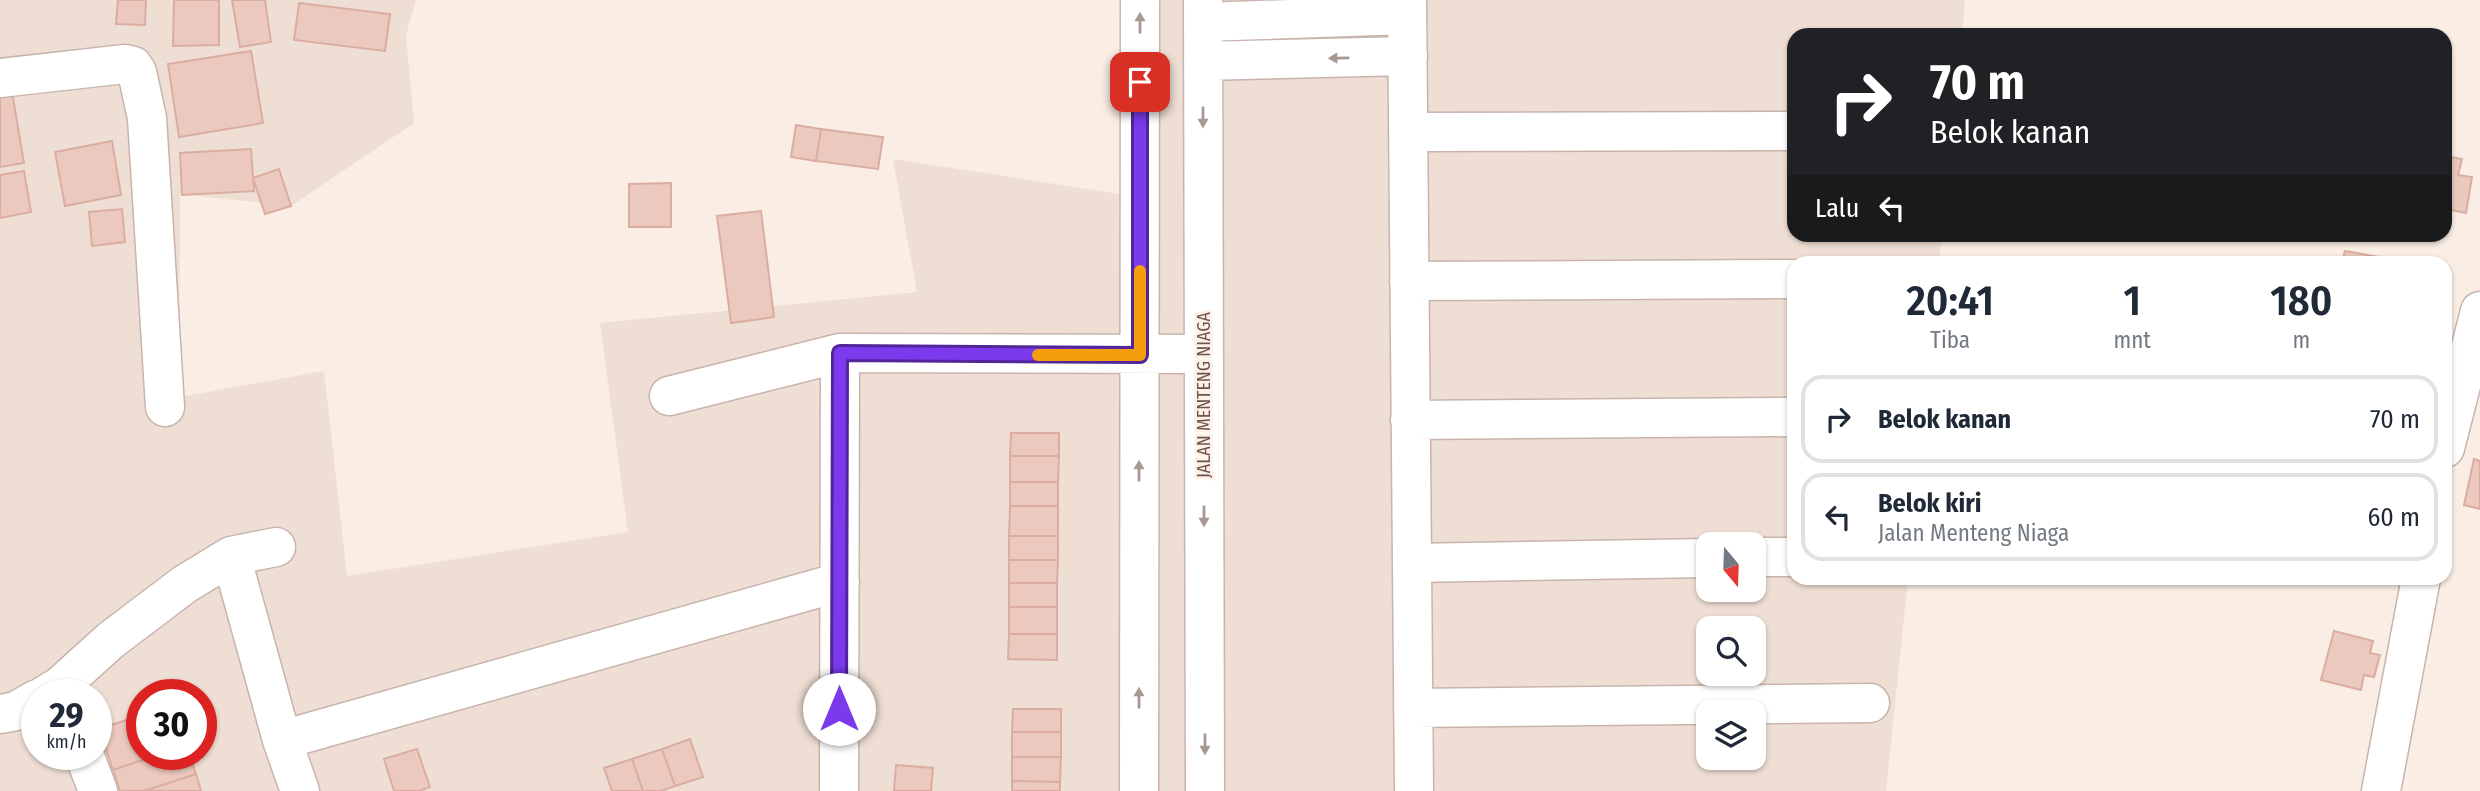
<!DOCTYPE html>
<html lang="id">
<style>
:root{--surface:#fff;--page:#f6f6f7;--text:#1f2937;--muted:#747a83;--line:#e0e1e3}
body{margin:0;font-family:"Fira Sans Condensed",sans-serif;background:var(--page);color:var(--text);height:100vh;display:flex;flex-direction:column;font-size:26px;white-space:nowrap}
*{box-sizing:border-box;margin:0}
p{font-size:23px;color:var(--muted)}
.icon{flex:none;width:38px;height:38px;fill:none;stroke:currentColor;stroke-width:2;stroke-linecap:round;stroke-linejoin:round}
.map{position:relative;flex:1;overflow:hidden}
.drawer{position:absolute;left:1787px;top:256px;width:665px;height:329px;display:flex;flex-direction:column;background:var(--surface);border-radius:21px;box-shadow:0 2px 5px #0004}
.drawer>*{flex:none}
.top-card{position:absolute;left:1787px;top:28px;width:665px;height:214px;border-radius:21px;box-shadow:0 2px 5px #0004;background:#202124;color:#fff;overflow:hidden}
.needle{width:46px;rotate:161deg}
.tools{position:absolute;left:1696px;top:532px;display:grid;gap:14px}
.tools a{display:grid;place-items:center;width:70px;height:70px;border-radius:14px;background:var(--surface);box-shadow:0 2px 5px #0004;font-size:35px}
.speed{position:absolute;left:21px;top:679px;display:flex;gap:14px;font-size:35px;font-weight:700;text-align:center}
.speed>*{display:grid;place-content:center;width:91px;height:91px;border-radius:50%;background:var(--surface);box-shadow:0 2px 5px #0004;line-height:1}
.speed small{font-size:18px;font-weight:400}
.speed .limit{border:10px solid #d22;background:#fff;color:#111}
.pin{position:absolute;display:grid;place-items:center;width:60px;height:60px;color:#fff;margin:-30px;border-radius:14px;box-shadow:0 4px 10px #0006}
.me{position:absolute;width:77px;margin:-38px;rotate:0deg;stroke-linejoin:round;filter:drop-shadow(0 0 5px #0008)}
.turn{display:flex;align-items:center;gap:24px;height:147px;padding:0 28px;font-size:32px}
.turn .icon{width:91px;height:91px;stroke-width:2.5}
.turn b{display:block;font-size:49px;line-height:60px}
.then{display:flex;align-items:center;height:66px;padding:0 28px;background:#0003;gap:14px;font-size:26px}
.eta{display:flex;justify-content:space-evenly;align-items:center;height:119px;text-align:center}
.eta b{font-size:42px;font-weight:600;line-height:49px}
ul{padding:0;list-style:none}
li{display:flex;align-items:center;gap:21px;height:88px;margin:0 14px 10px;padding:0 14px;border:4px solid var(--line);border-radius:21px}
li div{flex:1}
li b{display:block;font-size:26px}
li em{font-style:normal}
.map>svg:first-child{display:block}
</style>
<div class="map">
<svg width="2480" height="791" viewBox="0 0 2480 791">
<rect width="100%" height="100%" fill="#f9ede4"/>
<path fill="#efded3" fill-rule="evenodd" d="M 0,0 L 416,0 L 406,35 L 414,123 L 291,206 L 180,194 L 179,397 L 324,371 L 347,576 L 628,532 L 600,323 L 917,292 L 893,159 L 1126,195 L 1125,0 L 1965,0 L 1962,35 L 1794,35 L 1794,234 L 1942,235 L 1939,262 L 1794,262 L 1794,578 L 1908,578 L 1886,791 L 0,791 ZM 1708,544 L 1754,544 L 1754,590 L 1708,590 ZM 1708,628 L 1754,628 L 1754,674 L 1708,674 ZM 37,695 L 96,695 L 96,754 L 37,754 ZM 142,695 L 201,695 L 201,754 L 142,754 ZM 1708,712 L 1754,712 L 1754,758 L 1708,758 Z"/>
<path fill="#ebc9bf" stroke="#dbada2" stroke-width="2" d="M 118,0 L 146,0 L 145,25 L 116,24 Z
M 174,0 L 219,0 L 219,45 L 173,46 Z
M 232,0 L 265,0 L 271,42 L 240,47 Z
M 299,3 L 390,14 L 385,51 L 294,40 Z
M 251,51 L 263,123 L 179,137 L 168,64 Z
M 12,92 L 24,163 L 0,167 L 0,94 Z
M 796,125 L 821,129 L 816,161 L 791,157 Z
M 821,129 L 883,137 L 878,169 L 816,161 Z
M 112,141 L 121,195 L 65,206 L 55,152 Z
M 251,149 L 254,191 L 182,195 L 180,153 Z
M 2445,156 L 2462,159 L 2458,175 L 2472,177 L 2466,213 L 2451,210 L 2448,222 L 2445,221 Z
M 279,169 L 291,206 L 265,214 L 253,178 Z
M 24,171 L 31,212 L 0,218 L 0,175 Z
M 671,183 L 671,227 L 629,227 L 629,184 Z
M 122,209 L 125,242 L 92,246 L 89,212 Z
M 761,211 L 774,317 L 731,323 L 717,216 Z
M 2345,251 L 2407,262 L 2342,262 Z
M 1011,433 L 1059,433 L 1059,456 L 1010,456 Z
M 1010,456 L 1059,456 L 1058,482 L 1010,482 Z
M 2474,459 L 2480,461 L 2480,509 L 2464,505 Z
M 1010,482 L 1058,482 L 1058,506 L 1010,506 Z
M 1010,506 L 1058,506 L 1058,536 L 1009,536 Z
M 1009,536 L 1058,536 L 1058,560 L 1009,560 Z
M 1009,560 L 1058,560 L 1057,583 L 1009,583 Z
M 1009,583 L 1057,583 L 1057,607 L 1009,607 Z
M 1009,607 L 1057,607 L 1057,634 L 1009,634 Z
M 2334,631 L 2373,641 L 2370,653 L 2380,655 L 2374,677 L 2364,675 L 2361,690 L 2321,680 Z
M 1009,634 L 1057,634 L 1057,660 L 1008,659 Z
M 1013,709 L 1061,709 L 1061,732 L 1012,732 Z
M 142,715 L 142,754 L 160,754 L 113,770 L 99,729 Z
M 1012,732 L 1061,732 L 1061,757 L 1012,757 Z
M 690,739 L 703,777 L 675,786 L 662,749 Z
M 417,749 L 430,787 L 419,791 L 394,791 L 384,759 Z
M 662,749 L 675,786 L 661,791 L 643,791 L 632,759 Z
M 160,754 L 189,754 L 196,774 L 144,791 L 120,791 L 113,770 Z
M 1012,757 L 1061,757 L 1060,782 L 1012,781 Z
M 632,759 L 643,791 L 612,791 L 604,768 Z
M 896,765 L 933,768 L 931,791 L 894,791 Z
M 196,774 L 201,791 L 144,791 Z
M 1012,781 L 1060,782 L 1060,791 L 1012,791 Z"/>
<g fill="none" stroke-linecap="round" stroke-linejoin="round">
<defs>
<path id="minor" d="M 1203,0 L 1205,791
M 1407,0 L 1414,791
M 1203,22 L 1407,15
M 1203,61 L 1408,56
M 0,78 L 125,64 L 133,66 L 137,72 L 147,118 L 165,407
M 1408,132 L 1794,131
M 1409,281 L 1794,279
M 669,396 L 840,353 L 1204,354
M 1410,420 L 1794,417
M 2445,448 L 2480,311
M 231,556 L 282,740 L 300,791
M 1754,557 L 1794,557
M 1412,563 L 1708,558
M 45,695 L 60,686 L 111,640 L 185,584 L 231,556 L 276,547
M 1413,708 L 1870,703
M 0,714 L 16,711 L 37,699
M 282,740 L 840,582
M 84,754 L 98,791
M 839,791 L 840,353
M 1139,791 L 1140,0
M 2381,791 L 2421,578"/>
</defs>
<use href="#minor" stroke="#c8b4ac" stroke-width="41"/>
<use href="#minor" stroke="#fff" stroke-width="38"/>
</g>
<defs><path id="oneway-solid" d="M-6-.8H1V-3.2L6.5 0L1 3.2V.8H-6Z" transform="scale(1.75)"/></defs>
<g fill="#a89894">
<use href="#oneway-solid" transform="translate(1140 23) rotate(-90)"/>
<use href="#oneway-solid" transform="translate(1339 58) rotate(179)"/>
<use href="#oneway-solid" transform="translate(1203 117) rotate(90)"/>
<use href="#oneway-solid" transform="translate(1139 471) rotate(-90)"/>
<use href="#oneway-solid" transform="translate(1204 516) rotate(90)"/>
<use href="#oneway-solid" transform="translate(1139 698) rotate(-90)"/>
<use href="#oneway-solid" transform="translate(1205 744) rotate(90)"/>
</g>
<g fill="none" stroke-linecap="round" stroke-linejoin="round">
<defs>
<path id="route" d="M 839,709 L 840,353 L 1140,355 L 1140,82"/>
</defs>
<use href="#route" stroke="#51269a" stroke-width="18"/>
<use href="#route" stroke="#7c3aed" stroke-width="12"/>
<path stroke="#f59e0b" stroke-width="12" d="M 1038,355 L 1140,355 L 1140,271"/>
</g>
<g text-anchor="middle" stroke-width="6" stroke-linejoin="round" paint-order="stroke">
<g font-size="18" fill="#6e534d" stroke="#fcf2e9">
<text transform="translate(1204 395) rotate(-90)" y="6">JALAN MENTENG NIAGA</text>
</g>
</g>
</svg>
<div class="tools">
<a><svg class="needle" viewBox="-14 -14 28 28"><path d="M0-13l5 13h-10z" fill="#e53935"/><path d="M0 13l5-13h-10z" fill="#747a83"/></svg></a>
<a><svg class="icon" aria-label="search" viewBox="0 0 24 24"><circle cx="10" cy="10" r="6"/><path d="M15 15l6 6"/></svg></a>
<a><svg class="icon" aria-label="layers" viewBox="0 0 24 24"><path d="M12 4l9 5-9 5-9-5zM3 14l9 5 9-5"/></svg></a>
</div>
<div class="speed"><div>29<small>km/h</small></div><div class="limit">30</div></div>
<div class="pin" style="left:1140px;top:82px;background:#d93025"><svg class="icon" aria-label="arrive" viewBox="0 0 24 24"><path d="M6 21V4h12l-3 4 3 4H6"/></svg></div>
<svg class="me" style="left:839px;top:709px" viewBox="-20 -20 40 40"><circle r="19" fill="#fff"/><path d="M0-13L10 11 0 6-10 11z" fill="#7c3aed"/></svg>
<div class="top-card">
<div class="turn"><svg class="icon" aria-label="right" viewBox="0 0 24 24"><path d="M7 20v-9h11M14 6l5 5-5 5"/></svg><div><b>70 m</b>Belok kanan</div></div>
<div class="then">Lalu<svg class="icon" aria-label="left" viewBox="0 0 24 24"><path d="M17 20v-9H6M10 6l-5 5 5 5"/></svg></div>
</div>
<section class="drawer">
<div class="eta">
<div><b>20:41</b><p>Tiba</p></div>
<div><b>1</b><p>mnt</p></div>
<div><b>180</b><p>m</p></div>
</div>
<ul>
<li><svg class="icon" aria-label="right" viewBox="0 0 24 24"><path d="M7 20v-9h11M14 6l5 5-5 5"/></svg><div><b>Belok kanan</b></div><em>70 m</em></li>
<li><svg class="icon" aria-label="left" viewBox="0 0 24 24"><path d="M17 20v-9H6M10 6l-5 5 5 5"/></svg><div><b>Belok kiri</b><p>Jalan Menteng Niaga</p></div><em>60 m</em></li>
</ul>
</section>
</div>
